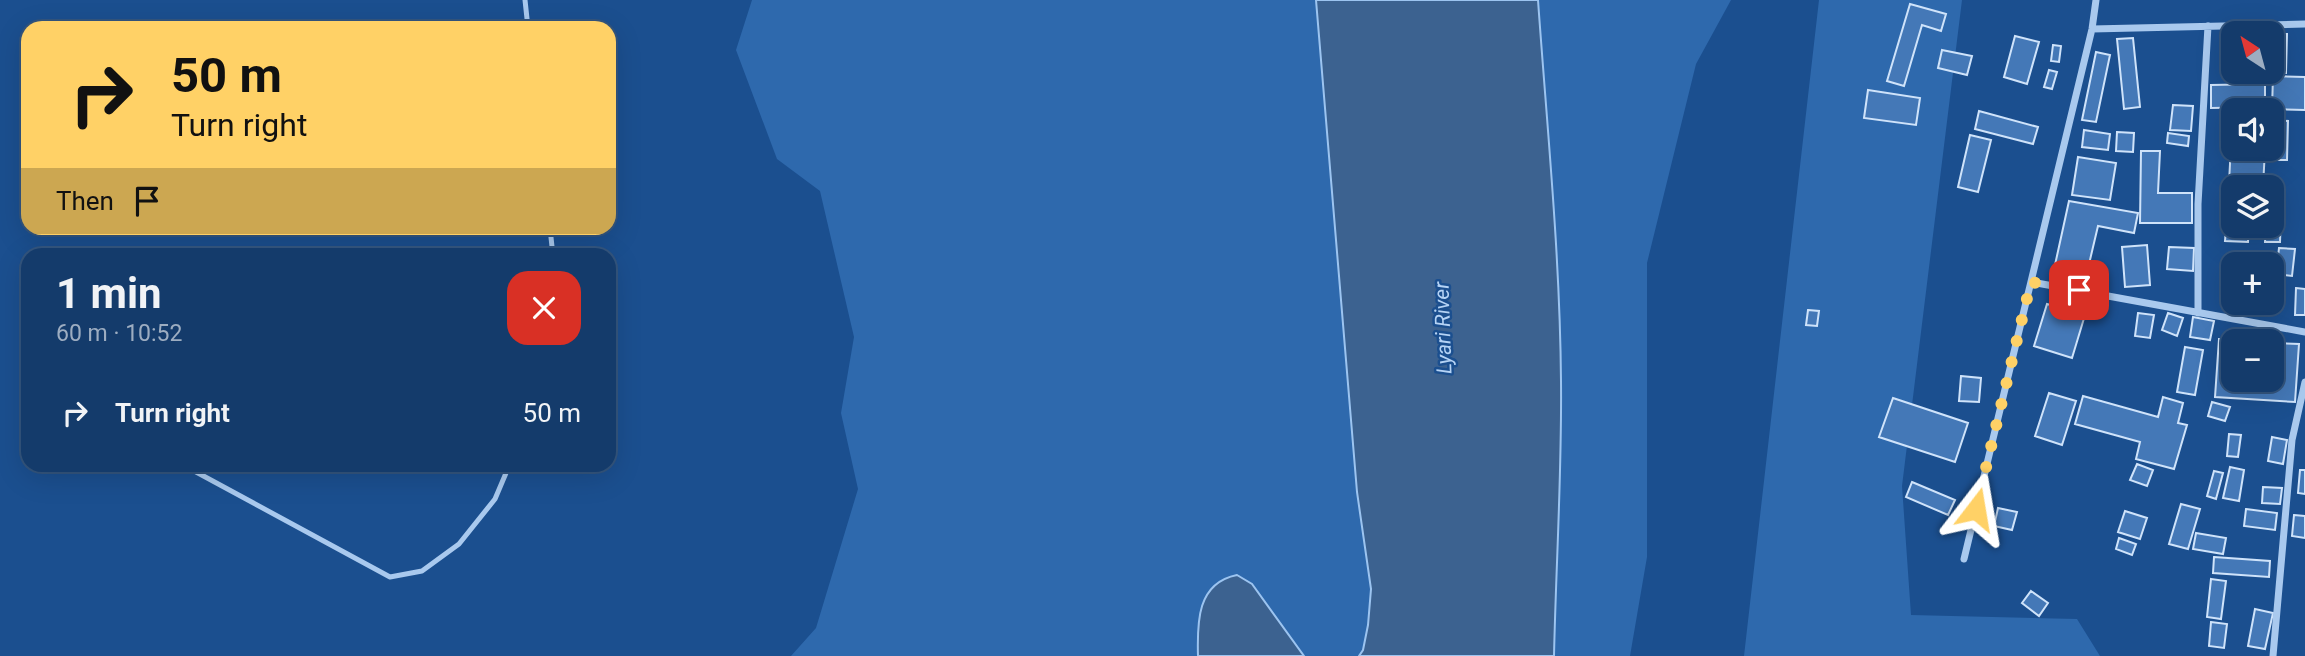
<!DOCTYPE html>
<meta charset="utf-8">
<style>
:root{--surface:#143b6b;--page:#1d4271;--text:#f1f3f6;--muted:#9dadc1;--line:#33557e}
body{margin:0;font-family:Roboto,sans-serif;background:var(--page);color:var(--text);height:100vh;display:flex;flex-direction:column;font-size:26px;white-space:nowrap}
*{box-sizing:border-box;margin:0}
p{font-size:23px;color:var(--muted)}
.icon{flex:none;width:38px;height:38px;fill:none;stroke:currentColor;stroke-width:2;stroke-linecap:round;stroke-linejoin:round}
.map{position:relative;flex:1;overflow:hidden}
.details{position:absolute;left:21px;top:248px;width:595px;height:224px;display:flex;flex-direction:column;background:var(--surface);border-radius:21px;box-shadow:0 7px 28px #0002,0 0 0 2px var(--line)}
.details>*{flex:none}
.top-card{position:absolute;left:21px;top:21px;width:595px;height:214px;border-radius:21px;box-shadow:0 7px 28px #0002,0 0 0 2px var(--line);background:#ffd166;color:#111;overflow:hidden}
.needle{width:46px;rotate:324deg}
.controls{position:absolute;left:2221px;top:21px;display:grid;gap:14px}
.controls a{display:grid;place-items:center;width:63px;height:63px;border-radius:14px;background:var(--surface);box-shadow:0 7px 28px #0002,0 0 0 2px var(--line);font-size:35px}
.pin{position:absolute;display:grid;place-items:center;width:60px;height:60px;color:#fff;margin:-30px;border-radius:14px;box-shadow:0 4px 10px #0006}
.me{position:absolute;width:77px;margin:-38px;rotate:14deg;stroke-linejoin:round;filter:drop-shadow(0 0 5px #0008)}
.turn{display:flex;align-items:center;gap:24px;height:147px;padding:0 35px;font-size:32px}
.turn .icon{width:91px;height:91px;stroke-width:2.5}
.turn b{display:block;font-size:49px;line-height:60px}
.then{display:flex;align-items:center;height:66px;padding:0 35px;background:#0003;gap:14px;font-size:26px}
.round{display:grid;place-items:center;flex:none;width:74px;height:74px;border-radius:21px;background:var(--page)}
.overview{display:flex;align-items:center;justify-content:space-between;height:119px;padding:0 35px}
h1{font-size:42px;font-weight:700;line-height:52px}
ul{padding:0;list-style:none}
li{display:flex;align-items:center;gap:21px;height:91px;padding:0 35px}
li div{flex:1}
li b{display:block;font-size:26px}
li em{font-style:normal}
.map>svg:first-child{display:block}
</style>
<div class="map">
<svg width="2305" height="656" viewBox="0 0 2305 656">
<rect width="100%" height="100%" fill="#1b4f8f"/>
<path fill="#2e69ad" d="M 752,0 L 1316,0 L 1357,492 L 1371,589 L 1368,625 L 1363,650 L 1359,656 L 1304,656 L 1252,584 L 1197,634 L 1198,656 L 791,656 L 816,628 L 858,489 L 841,413 L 854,337 L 820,191 L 777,159 L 736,50 Z
M 1538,0 L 1731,0 L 1696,64 L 1647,263 L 1647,557 L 1630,656 L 1554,656 C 1556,564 1562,473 1561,381 C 1560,254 1547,127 1538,0 Z
M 1819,0 L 1962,0 L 1902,486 L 1911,615 L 2077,619 L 2100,656 L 1744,656 Z"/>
<path fill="#3c6290" stroke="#9cc4f0" stroke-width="2" d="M 1316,0 L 1538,0 C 1547,127 1560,254 1561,381 C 1562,473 1556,564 1554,656 L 1359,656 L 1363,650 L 1368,625 L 1371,589 L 1357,492 Z
M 1237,575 L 1252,584 L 1304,656 L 1198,656 C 1197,622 1197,583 1237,575 Z"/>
<path fill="#4478b7" stroke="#cfe3fa" stroke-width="2" d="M 1910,4 L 1946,14 L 1941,31 L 1922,25 L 1904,86 L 1887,81 Z
M 2272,34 L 2287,34 L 2286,73 L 2255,73 L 2272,72 Z
M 2015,36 L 2039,42 L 2027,84 L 2004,77 Z
M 2133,38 L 2140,107 L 2124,109 L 2117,39 Z
M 2053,45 L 2061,46 L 2059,62 L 2051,61 Z
M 1942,50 L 1972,56 L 1967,75 L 1938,68 Z
M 2096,52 L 2110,55 L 2096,122 L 2082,120 Z
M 2049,70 L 2057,72 L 2052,89 L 2044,87 Z
M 2273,76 L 2305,77 L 2305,110 L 2272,109 Z
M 2265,84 L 2265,107 L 2211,108 L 2211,85 Z
M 1868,90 L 1920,98 L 1916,125 L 1864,118 Z
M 2173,105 L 2193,106 L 2191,131 L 2170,130 Z
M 1979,111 L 2038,127 L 2033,144 L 1975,129 Z
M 2272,120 L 2288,121 L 2287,160 L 2269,160 L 2269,149 L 2272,149 Z
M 2084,130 L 2110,134 L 2108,150 L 2082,147 Z
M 2117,132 L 2134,133 L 2133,152 L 2116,151 Z
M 2168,133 L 2189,136 L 2188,146 L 2167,143 Z
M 1970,135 L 1991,140 L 1978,192 L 1958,187 Z
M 2231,145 L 2233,149 L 2265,149 L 2263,187 L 2233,187 L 2233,202 L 2228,202 Z
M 2141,151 L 2160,151 L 2158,193 L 2192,193 L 2192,223 L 2140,223 Z
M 2078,157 L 2116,163 L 2110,200 L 2072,195 Z
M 2272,188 L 2282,188 L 2280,242 L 2265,242 L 2266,226 L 2272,226 Z
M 2069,201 L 2138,213 L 2134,233 L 2098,226 L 2085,281 L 2053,274 Z
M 2228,205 L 2233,206 L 2233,226 L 2249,226 L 2248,242 L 2225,241 Z
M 2147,245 L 2150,285 L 2125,287 L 2122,247 Z
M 2169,247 L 2194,248 L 2193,271 L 2167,269 Z
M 2279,248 L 2295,249 L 2292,276 L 2276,274 Z
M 2225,275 L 2233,276 L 2233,294 L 2222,291 Z
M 2296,288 L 2305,289 L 2305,315 L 2295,315 Z
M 2272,290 L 2277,290 L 2275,313 L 2266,312 L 2267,303 L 2272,303 Z
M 2047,304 L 2085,315 L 2072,358 L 2034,346 Z
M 1808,310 L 1819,311 L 1817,326 L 1806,325 Z
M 2138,313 L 2154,315 L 2150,338 L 2135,336 Z
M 2168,313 L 2183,318 L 2177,336 L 2162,330 Z
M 2193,317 L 2214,321 L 2210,340 L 2190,337 Z
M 2219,339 L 2250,341 L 2233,341 L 2233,380 L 2272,380 L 2272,343 L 2299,344 L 2295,402 L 2215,397 Z
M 2185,347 L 2203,350 L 2195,395 L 2177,392 Z
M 1961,376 L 1981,378 L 1979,402 L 1959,401 Z
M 2049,393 L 2076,401 L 2062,445 L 2035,436 Z
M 2083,396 L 2158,417 L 2163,397 L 2183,403 L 2178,423 L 2187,425 L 2174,469 L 2136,459 L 2140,442 L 2075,424 Z
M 1893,398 L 1968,423 L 1955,462 L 1879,437 Z
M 2212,402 L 2230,407 L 2225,421 L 2208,416 Z
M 2229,434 L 2241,435 L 2238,457 L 2227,456 Z
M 2272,437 L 2287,440 L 2283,464 L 2268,461 Z
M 2137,464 L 2153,470 L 2147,486 L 2130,480 Z
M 2230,467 L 2244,470 L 2239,501 L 2223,498 Z
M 2300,470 L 2305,470 L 2305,494 L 2298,493 Z
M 2214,471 L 2223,473 L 2216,499 L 2207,496 Z
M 1912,482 L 1955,500 L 1948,515 L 1906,497 Z
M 2263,487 L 2282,488 L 2280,504 L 2262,503 Z
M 2181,504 L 2200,509 L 2188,549 L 2169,544 Z
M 1998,508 L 2017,512 L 2012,530 L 1994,526 Z
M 2246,509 L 2277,513 L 2275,530 L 2244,526 Z
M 2125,511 L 2147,518 L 2140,539 L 2118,532 Z
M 2294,515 L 2305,516 L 2305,538 L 2292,536 Z
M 2196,533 L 2226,538 L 2223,554 L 2193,549 Z
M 2119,538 L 2136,544 L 2132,555 L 2116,549 Z
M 2214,557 L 2270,561 L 2269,577 L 2213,573 Z
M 2211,579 L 2226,581 L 2221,619 L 2207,617 Z
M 2031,591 L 2048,603 L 2039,616 L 2022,603 Z
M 2255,609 L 2273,613 L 2265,649 L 2248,646 Z
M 2211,622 L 2227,624 L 2224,648 L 2209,646 Z"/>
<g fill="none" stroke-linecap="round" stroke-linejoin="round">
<path stroke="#a9c9ee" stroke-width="5" d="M 525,0 L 528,28
M 550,228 L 553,256
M 185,466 L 390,577 L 422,571 L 459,544 L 495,499 L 509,466"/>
<path stroke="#a9c9ee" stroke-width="7" d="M 2092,29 L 2305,24
M 2031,282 L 2305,332
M 2198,313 L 2198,204 L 2208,26
M 1964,559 L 2092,29 L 2096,0
M 2273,656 L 2292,440 L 2305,382"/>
</g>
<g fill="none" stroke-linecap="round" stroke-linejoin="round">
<path stroke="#ffd166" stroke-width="12" stroke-dasharray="0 21.6" d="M 1976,509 L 2031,282 L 2079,290"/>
</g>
<g text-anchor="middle" stroke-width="5" stroke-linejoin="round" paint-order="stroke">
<g font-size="21" font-style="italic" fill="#b5d3f5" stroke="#1b4f8f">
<text transform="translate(1443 328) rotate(-92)" y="7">Lyari River</text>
</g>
</g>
</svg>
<div class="controls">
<a><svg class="needle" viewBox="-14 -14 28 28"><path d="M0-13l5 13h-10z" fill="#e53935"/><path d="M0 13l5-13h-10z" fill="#9dadc1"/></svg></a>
<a><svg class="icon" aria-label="sound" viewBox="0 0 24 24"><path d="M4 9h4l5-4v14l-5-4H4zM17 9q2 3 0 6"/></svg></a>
<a><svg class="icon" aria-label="layers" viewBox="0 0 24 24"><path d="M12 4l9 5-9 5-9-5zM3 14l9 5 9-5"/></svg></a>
<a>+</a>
<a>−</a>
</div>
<div class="pin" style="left:2079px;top:290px;background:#d93025"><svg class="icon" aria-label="arrive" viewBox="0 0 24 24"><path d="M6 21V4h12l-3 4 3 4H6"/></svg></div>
<svg class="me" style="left:1976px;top:509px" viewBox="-20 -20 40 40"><path d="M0-17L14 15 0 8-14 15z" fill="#ffd166" stroke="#fff" stroke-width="4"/></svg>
<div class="top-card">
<div class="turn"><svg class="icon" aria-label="right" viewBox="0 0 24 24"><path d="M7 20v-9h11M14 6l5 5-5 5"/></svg><div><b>50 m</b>Turn right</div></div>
<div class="then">Then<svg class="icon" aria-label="arrive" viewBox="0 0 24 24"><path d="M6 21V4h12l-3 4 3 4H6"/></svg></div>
</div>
<section class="details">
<div class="overview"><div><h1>1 min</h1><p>60 m · 10:52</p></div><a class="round" style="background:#d93025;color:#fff"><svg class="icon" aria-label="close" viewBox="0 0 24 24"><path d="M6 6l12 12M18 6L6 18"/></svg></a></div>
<ul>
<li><svg class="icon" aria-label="right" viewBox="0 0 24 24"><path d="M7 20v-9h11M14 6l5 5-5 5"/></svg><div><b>Turn right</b></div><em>50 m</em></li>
</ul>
</section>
</div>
